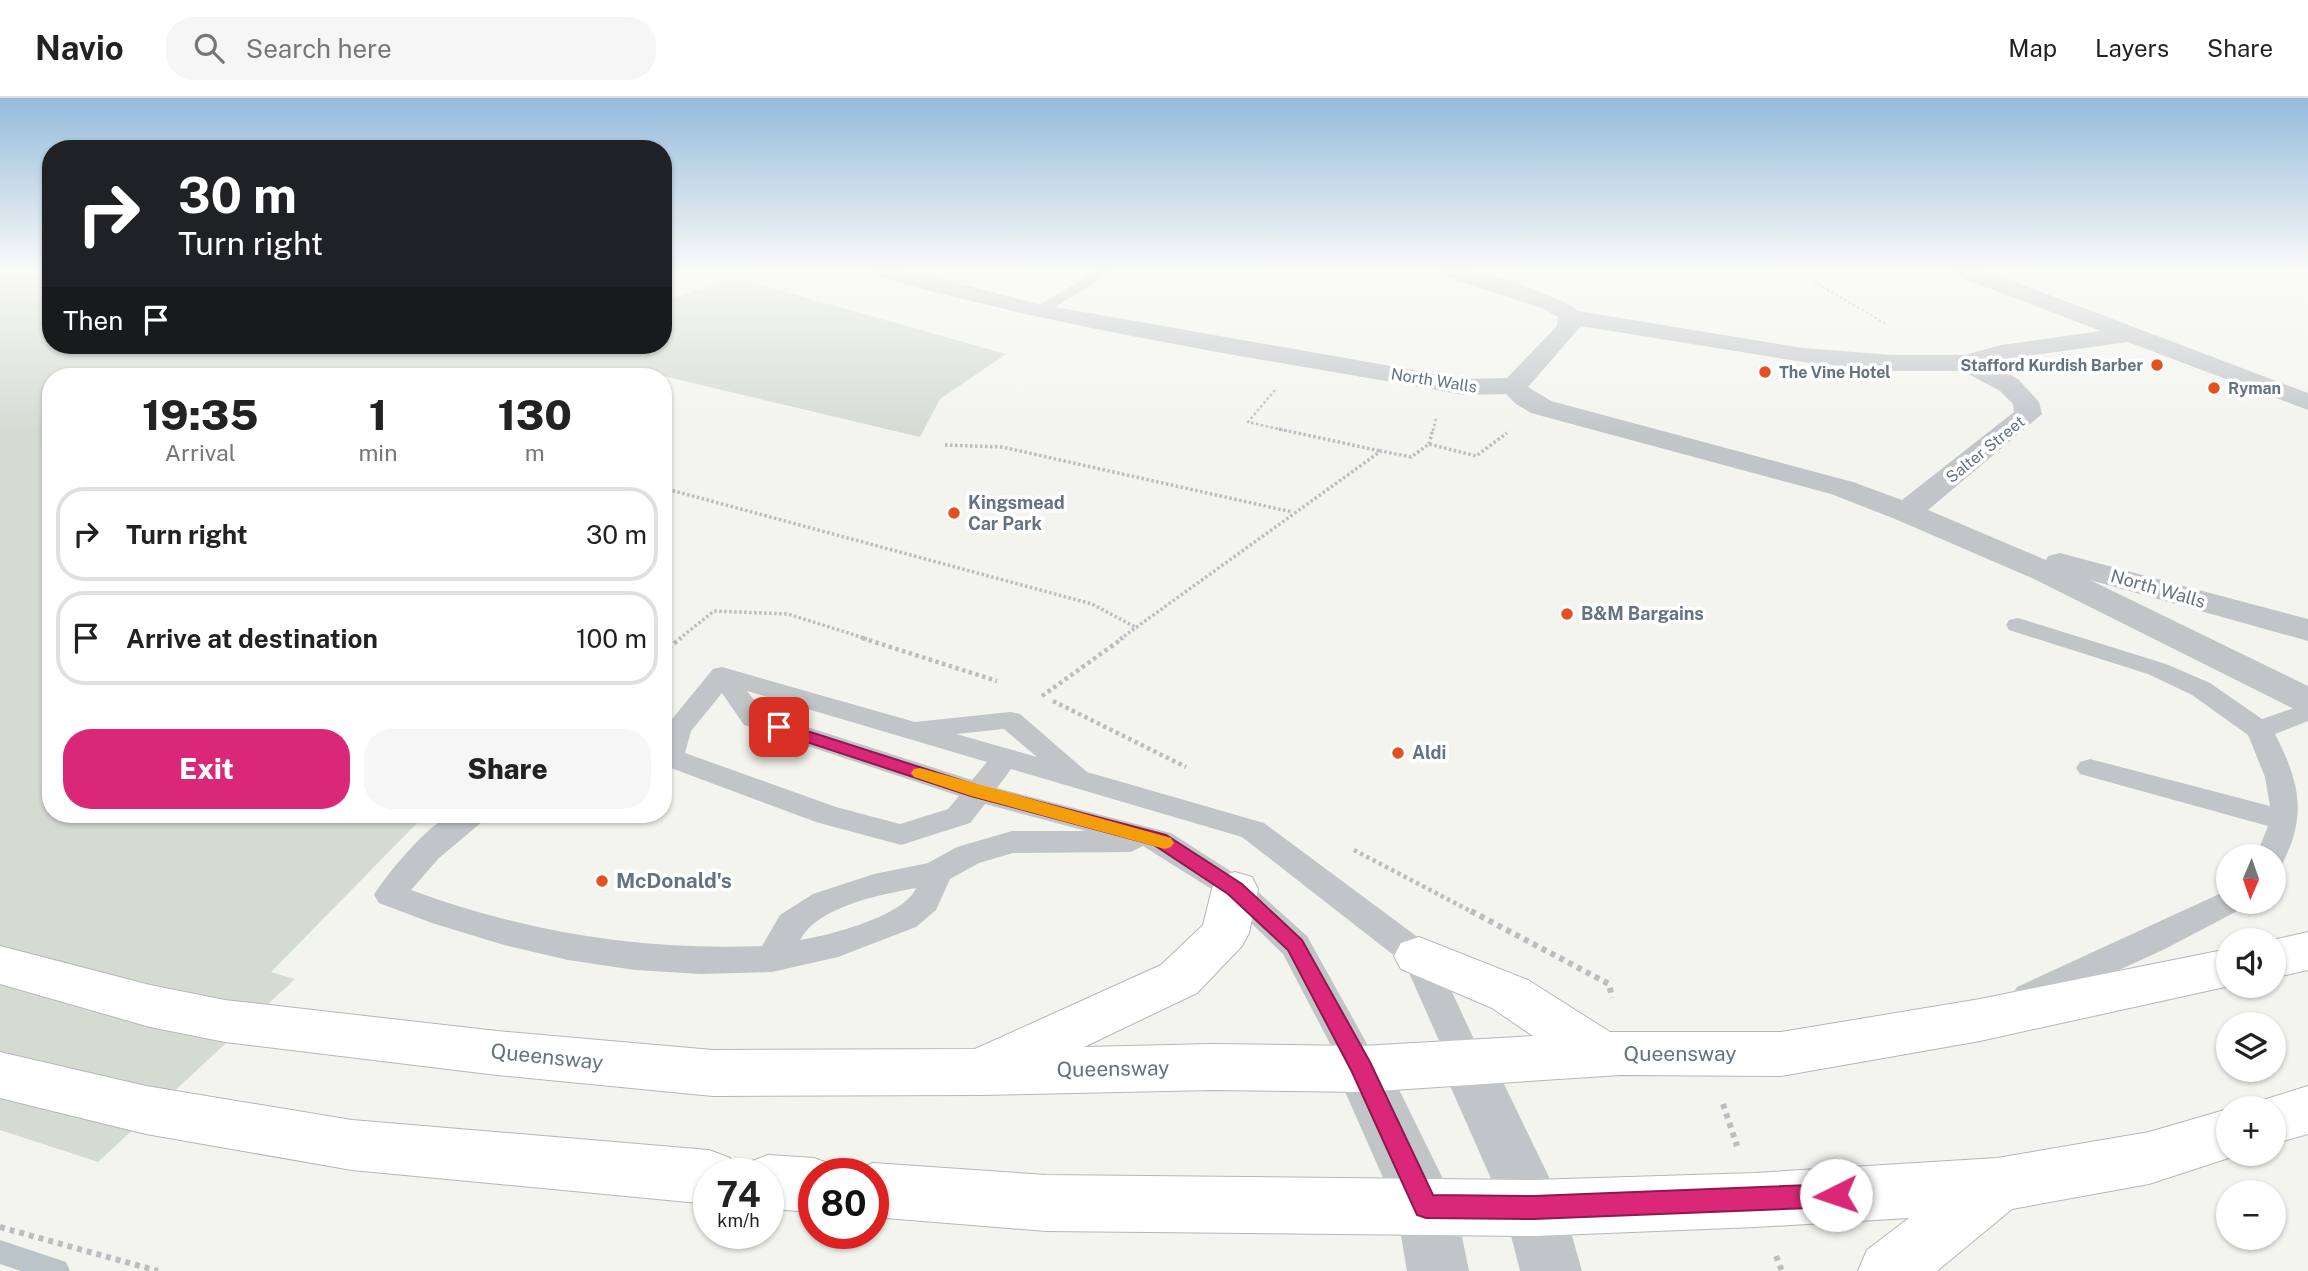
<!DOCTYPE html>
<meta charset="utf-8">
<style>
:root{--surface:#fff;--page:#f6f6f6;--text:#222;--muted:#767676;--line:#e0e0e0;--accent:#db2777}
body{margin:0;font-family:"Public Sans",sans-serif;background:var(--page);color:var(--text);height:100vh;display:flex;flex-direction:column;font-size:26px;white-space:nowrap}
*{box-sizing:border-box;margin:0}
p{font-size:23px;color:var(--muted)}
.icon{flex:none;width:38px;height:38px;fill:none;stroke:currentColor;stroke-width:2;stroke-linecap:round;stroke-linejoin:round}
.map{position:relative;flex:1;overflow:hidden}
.sheet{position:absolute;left:42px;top:270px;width:630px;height:455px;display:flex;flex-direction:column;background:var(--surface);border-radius:28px;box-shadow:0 2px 5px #0004}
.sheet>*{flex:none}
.banner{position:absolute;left:42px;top:42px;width:630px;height:214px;border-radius:28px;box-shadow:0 2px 5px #0004;background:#202124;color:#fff;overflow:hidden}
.needle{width:46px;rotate:182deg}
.buttons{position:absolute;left:2216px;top:746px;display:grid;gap:14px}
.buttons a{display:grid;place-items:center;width:70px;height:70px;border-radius:50%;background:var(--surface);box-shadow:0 2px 5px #0004;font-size:35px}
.speed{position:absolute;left:693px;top:1060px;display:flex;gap:14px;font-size:35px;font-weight:700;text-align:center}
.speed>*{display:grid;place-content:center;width:91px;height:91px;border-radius:50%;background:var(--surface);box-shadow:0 2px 5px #0004;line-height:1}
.speed small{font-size:18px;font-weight:400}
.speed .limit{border:10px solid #d22;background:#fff;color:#111}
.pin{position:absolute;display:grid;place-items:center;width:60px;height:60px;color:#fff;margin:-30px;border-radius:14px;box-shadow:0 4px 10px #0006}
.me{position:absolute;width:77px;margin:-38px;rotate:266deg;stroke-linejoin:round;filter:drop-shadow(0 0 5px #0008)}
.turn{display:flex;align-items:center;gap:24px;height:147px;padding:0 21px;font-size:32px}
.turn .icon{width:91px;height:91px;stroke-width:2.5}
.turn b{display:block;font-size:49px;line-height:60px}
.then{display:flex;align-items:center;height:66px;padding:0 21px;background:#0003;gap:14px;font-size:26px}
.eta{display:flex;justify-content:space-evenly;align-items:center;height:119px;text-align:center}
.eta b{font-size:42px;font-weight:800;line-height:49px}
.button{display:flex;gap:14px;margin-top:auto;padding:14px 21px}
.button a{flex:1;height:80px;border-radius:28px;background:var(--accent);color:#fff;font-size:28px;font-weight:800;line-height:80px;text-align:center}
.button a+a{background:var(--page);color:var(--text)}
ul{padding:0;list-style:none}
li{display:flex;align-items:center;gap:21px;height:94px;margin:0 14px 10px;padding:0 7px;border:4px solid var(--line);border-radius:28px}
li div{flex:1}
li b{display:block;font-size:26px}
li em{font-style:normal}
header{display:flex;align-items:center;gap:42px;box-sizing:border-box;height:98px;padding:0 35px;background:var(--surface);border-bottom:2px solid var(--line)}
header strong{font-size:33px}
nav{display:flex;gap:38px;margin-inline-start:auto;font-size:24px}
.search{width:490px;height:63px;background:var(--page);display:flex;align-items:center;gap:18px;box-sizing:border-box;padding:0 24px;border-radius:28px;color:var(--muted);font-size:26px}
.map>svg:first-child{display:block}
</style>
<header>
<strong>Navio</strong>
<div class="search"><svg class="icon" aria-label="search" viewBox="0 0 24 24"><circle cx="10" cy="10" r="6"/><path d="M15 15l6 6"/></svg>Search here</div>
<nav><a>Map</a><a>Layers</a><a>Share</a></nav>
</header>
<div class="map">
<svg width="2308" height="1173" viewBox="0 0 2308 1173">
<rect width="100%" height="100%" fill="#f4f4ef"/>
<path fill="#d4dbd1" d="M 0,172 L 51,172 L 51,247 L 663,247 L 663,199 L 673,201 L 735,180 L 1006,256 L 940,301 L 920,339 L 651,275 L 645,278 L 51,278 L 51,716 L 426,716 L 271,874 L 295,881 L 98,1064 L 0,1032 Z"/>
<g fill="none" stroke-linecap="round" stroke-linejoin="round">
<path fill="#bac5ca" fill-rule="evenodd" d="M 0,1142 L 66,1164 L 70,1173 L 21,1173 L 0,1166 Z"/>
<defs>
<path id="trunk" d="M 1235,774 L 1252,779 L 1258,791 L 1249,835 L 1242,848 L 1197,895 L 1084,949 L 1213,946 L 1362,948 L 1533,938 L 1492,910 L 1401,871 L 1394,858 L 1401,845 L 1419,839 L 1528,882 L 1610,934 L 1781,934 L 1980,901 L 2228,851 L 2228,887 L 2234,887 L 1980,943 L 1781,978 L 1621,977 L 1362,994 L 1213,992 L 979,997 L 713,998 L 497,977 L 225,944 L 150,929 L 0,886 L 0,848 L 150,887 L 225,902 L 497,933 L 713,952 L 975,951 L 1161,867 L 1203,827 L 1212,791 L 1218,779 Z
M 2308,834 L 2308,872 L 2273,880 L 2273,842 Z
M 0,954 L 146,988 L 352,1022 L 709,1052 L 730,1060 L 737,1076 L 709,1076 L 709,1106 L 352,1072 L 146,1036 L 0,1000 Z
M 2308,988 L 2308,1036 L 2273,1046 L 2273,1010 L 2251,1010 L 2253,1005 Z
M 2228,1011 L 2228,1055 L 2244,1055 L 2149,1086 L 2012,1111 L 1937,1173 L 1858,1173 L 1867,1152 L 1909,1120 L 1755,1129 L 1534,1138 L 1046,1133 L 873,1119 L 873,1076 L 850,1076 L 852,1073 L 873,1065 L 1046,1077 L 1534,1082 L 1755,1075 L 1997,1060 L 2149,1034 Z
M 768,1057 L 814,1060 L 835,1068 L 839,1076 L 814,1076 L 814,1114 L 768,1111 L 768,1076 L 742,1076 L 747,1065 Z"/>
</defs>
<use href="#trunk" stroke="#b4b7ba" stroke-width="2"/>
<path stroke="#bbbdbf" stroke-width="2.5" stroke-dasharray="2.5 2.5" stroke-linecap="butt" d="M 1814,184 L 1886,226
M 1275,292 L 1248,324 L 1287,333
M 1433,333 L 1436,320"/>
<path stroke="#bbbdbf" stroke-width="3.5" stroke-dasharray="2.5 2.5" stroke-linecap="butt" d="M 1279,331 L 1380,353
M 1429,346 L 1433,331
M 945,347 L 1002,349 L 1292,414
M 663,390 L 1092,506 L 1137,530
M 679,541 L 714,513 L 788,516 L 867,541
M 1120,541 L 1381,353 L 1411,359 L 1429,346 L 1476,358 L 1507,335"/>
<path stroke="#bbbdbf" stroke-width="4.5" stroke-dasharray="3.5 3.5" stroke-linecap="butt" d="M 862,540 L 997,583
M 663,554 L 681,540
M 1042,598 L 1123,540
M 1053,603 L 1186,669
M 1354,752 L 1474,815"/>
<path stroke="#bbbdbf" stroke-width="6" stroke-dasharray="5 5" stroke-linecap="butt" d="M 1471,813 L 1609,886 L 1612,900
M 1723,1006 L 1737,1048
M 0,1129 L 158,1173
M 1776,1158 L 1782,1173"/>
<path fill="#c1c5c8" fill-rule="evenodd" d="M 1097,172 L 1113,173 L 1044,216 L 1038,218 L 1030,213 Z
M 2018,520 L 2166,566 L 2210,585 L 2262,621 L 2308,605 L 2308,623 L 2275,636 C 2299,683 2308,717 2282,766 L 2273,768 L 2273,758 L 2256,758 L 2268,728 L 2080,676 L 2076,670 L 2080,664 L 2090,661 L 2270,708 L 2265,679 L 2248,637 L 2192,597 L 2148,576 L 2009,532 L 2006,527 L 2009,522 Z
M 722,569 L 915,624 L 1010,614 L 1020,616 L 1087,674 L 1264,725 L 1431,849 L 1485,965 L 1480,976 L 1467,980 L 1454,976 L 1405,866 L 1242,739 L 1011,671 L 997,690 L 1171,735 L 1246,783 L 1307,838 L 1381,971 L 1375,982 L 1362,986 L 1349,982 L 1283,856 L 1224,799 L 1143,748 L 1131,754 L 1013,755 L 979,765 L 950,781 L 936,812 L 916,829 L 838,859 L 772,874 L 701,876 L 635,872 L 568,862 L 504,847 L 432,825 L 379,805 L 374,797 C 385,778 433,720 454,716 C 464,714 477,716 487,716 L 483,723 L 439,760 L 411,792 C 525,834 641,853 762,848 L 780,817 L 813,796 L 874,776 L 928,765 L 957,749 L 1012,733 L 1086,733 L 985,706 L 970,725 L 901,747 L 816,724 L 663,667 L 663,628 L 668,626 L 713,571 ZM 747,593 L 987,664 L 972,682 L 764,615 ZM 722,595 L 744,627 L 959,698 L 948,711 L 900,726 L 836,709 L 685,655 L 691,633 ZM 1004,631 L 1037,659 L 956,636 ZM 916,790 C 905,818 827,838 800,842 C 818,808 880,797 916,790 Z
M 2228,792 L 2228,803 L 2246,803 L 2241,811 L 2165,851 L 2029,913 L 2017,909 L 2011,899 L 2017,889 Z"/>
<path fill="#c1c5c8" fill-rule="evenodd" d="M 1952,172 L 1983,172 L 2308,295 L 2308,312 L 2128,244 L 2004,261 L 1963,273 L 1954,270 L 1950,265 L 1954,260 L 2001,247 L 2101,233 L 1954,177 Z"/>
<path fill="#c1c5c8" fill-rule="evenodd" d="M 871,172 L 906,172 L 1038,206 L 1464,281 L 1507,280 L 1557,228 L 1558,219 L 1542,210 L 1440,177 L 1438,172 C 1448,172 1460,171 1471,172 C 1489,175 1568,201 1578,213 L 1803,250 L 1892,257 L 1963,257 L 1985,263 L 2018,281 L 2039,304 L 2042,316 L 1928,412 L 2046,462 L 2048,458 L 2060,455 L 2308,521 L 2308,543 L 2090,482 L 2308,588 L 2308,615 L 2294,611 L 2034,481 L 1895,421 L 1831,396 L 1531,315 L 1516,306 L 1506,296 L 1464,297 C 1266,261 1066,233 873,177 ZM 1581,228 L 1803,264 L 1892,273 L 1963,273 L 2000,293 L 2013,306 L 2014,314 L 1902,402 L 1853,384 L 1551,303 L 1528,289 Z
M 1467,943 L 1486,949 L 1564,1110 L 1582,1173 L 1520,1173 L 1504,1110 L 1440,965 L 1448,949 Z
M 1362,948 L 1381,955 L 1447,1089 L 1456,1109 L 1469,1173 L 1407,1173 L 1396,1109 L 1335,971 L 1343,955 Z"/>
<use href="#trunk" fill="#fff" fill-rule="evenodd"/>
</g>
<linearGradient id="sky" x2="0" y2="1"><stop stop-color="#95bbdc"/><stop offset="0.51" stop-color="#fafaf8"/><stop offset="1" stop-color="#fafaf8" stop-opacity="0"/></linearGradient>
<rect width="2308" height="337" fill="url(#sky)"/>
<path fill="#db2777" stroke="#8e194d" stroke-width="2" d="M 779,624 L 982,689 L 1166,737 L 1242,786 L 1302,842 L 1370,964 L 1433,1097 L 1534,1098 L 1836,1086 L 1844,1089 L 1848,1097 L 1844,1105 L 1836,1109 L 1534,1121 L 1426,1120 L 1417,1117 L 1352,974 L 1288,852 L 1228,796 L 1154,747 L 971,698 L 773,633 L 770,629 L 773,625 Z"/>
<path fill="#f59e0b" d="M 920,670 L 1171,740 L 1174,745 L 1171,749 L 1165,751 L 971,698 L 914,679 L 911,675 L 914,671 Z"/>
<g fill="#e35121" stroke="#fff" stroke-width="2.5">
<circle cx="2157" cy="267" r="7"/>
<circle cx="1765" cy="274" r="7"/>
<circle cx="2214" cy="290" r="7"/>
<circle cx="954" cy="415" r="7"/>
<circle cx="1567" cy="516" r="7"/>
<circle cx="1398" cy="655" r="7"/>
<circle cx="602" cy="783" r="7"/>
</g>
<g text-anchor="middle" stroke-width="7" stroke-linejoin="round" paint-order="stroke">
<g font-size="16" font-weight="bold" fill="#637381" stroke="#fff" text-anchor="start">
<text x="2143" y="273" text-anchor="end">Stafford Kurdish Barber</text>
<text x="1779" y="280">The Vine Hotel</text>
<text x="2228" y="296">Ryman</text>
</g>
<g font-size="16" fill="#637381" stroke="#fff">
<text transform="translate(1434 282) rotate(9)" y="6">North Walls</text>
<text transform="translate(1985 351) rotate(-39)" y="6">Salter Street</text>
</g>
<g font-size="18" font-weight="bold" fill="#637381" stroke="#fff" text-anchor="start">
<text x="968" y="411">Kingsmead<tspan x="968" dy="21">Car Park</tspan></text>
<text x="1581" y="522">B&amp;M Bargains</text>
<text x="1412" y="661">Aldi</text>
</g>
<g font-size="18" fill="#637381" stroke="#fff">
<text transform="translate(2158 491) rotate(16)" y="6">North Walls</text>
</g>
<g font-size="21" font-weight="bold" fill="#637381" stroke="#fff" text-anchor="start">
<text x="616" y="790">McDonald's</text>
</g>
<g font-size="21" fill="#637381" stroke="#fff">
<text x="1680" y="963">Queensway</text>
<text transform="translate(547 959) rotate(6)" y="7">Queensway</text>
<text transform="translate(1113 971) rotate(-1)" y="7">Queensway</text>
</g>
</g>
</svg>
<div class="buttons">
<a><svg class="needle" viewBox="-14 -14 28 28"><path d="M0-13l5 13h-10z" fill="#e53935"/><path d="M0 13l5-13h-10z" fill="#767676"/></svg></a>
<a><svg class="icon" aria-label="sound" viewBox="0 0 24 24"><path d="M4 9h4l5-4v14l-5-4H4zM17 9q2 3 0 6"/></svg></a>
<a><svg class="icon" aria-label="layers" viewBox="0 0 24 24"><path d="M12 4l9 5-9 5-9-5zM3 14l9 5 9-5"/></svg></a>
<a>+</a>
<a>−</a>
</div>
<div class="speed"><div>74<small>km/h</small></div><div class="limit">80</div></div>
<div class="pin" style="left:779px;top:629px;background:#d93025"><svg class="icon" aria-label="arrive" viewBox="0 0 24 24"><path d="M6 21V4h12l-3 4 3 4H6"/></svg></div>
<svg class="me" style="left:1836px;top:1097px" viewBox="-20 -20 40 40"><circle r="19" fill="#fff"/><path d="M0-13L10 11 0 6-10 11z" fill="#db2777"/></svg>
<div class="banner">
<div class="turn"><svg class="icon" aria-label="right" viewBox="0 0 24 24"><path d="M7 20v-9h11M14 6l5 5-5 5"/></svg><div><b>30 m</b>Turn right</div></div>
<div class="then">Then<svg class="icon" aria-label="arrive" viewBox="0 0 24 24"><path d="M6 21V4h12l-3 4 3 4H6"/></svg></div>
</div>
<section class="sheet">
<div class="eta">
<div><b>19:35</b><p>Arrival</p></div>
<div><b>1</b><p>min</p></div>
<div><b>130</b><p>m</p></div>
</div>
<ul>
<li><svg class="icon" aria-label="right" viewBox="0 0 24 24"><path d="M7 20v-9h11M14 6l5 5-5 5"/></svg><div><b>Turn right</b></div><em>30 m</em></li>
<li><svg class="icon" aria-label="arrive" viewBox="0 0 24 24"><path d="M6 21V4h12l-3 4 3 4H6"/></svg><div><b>Arrive at destination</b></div><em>100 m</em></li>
</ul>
<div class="button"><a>Exit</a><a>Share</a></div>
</section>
</div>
